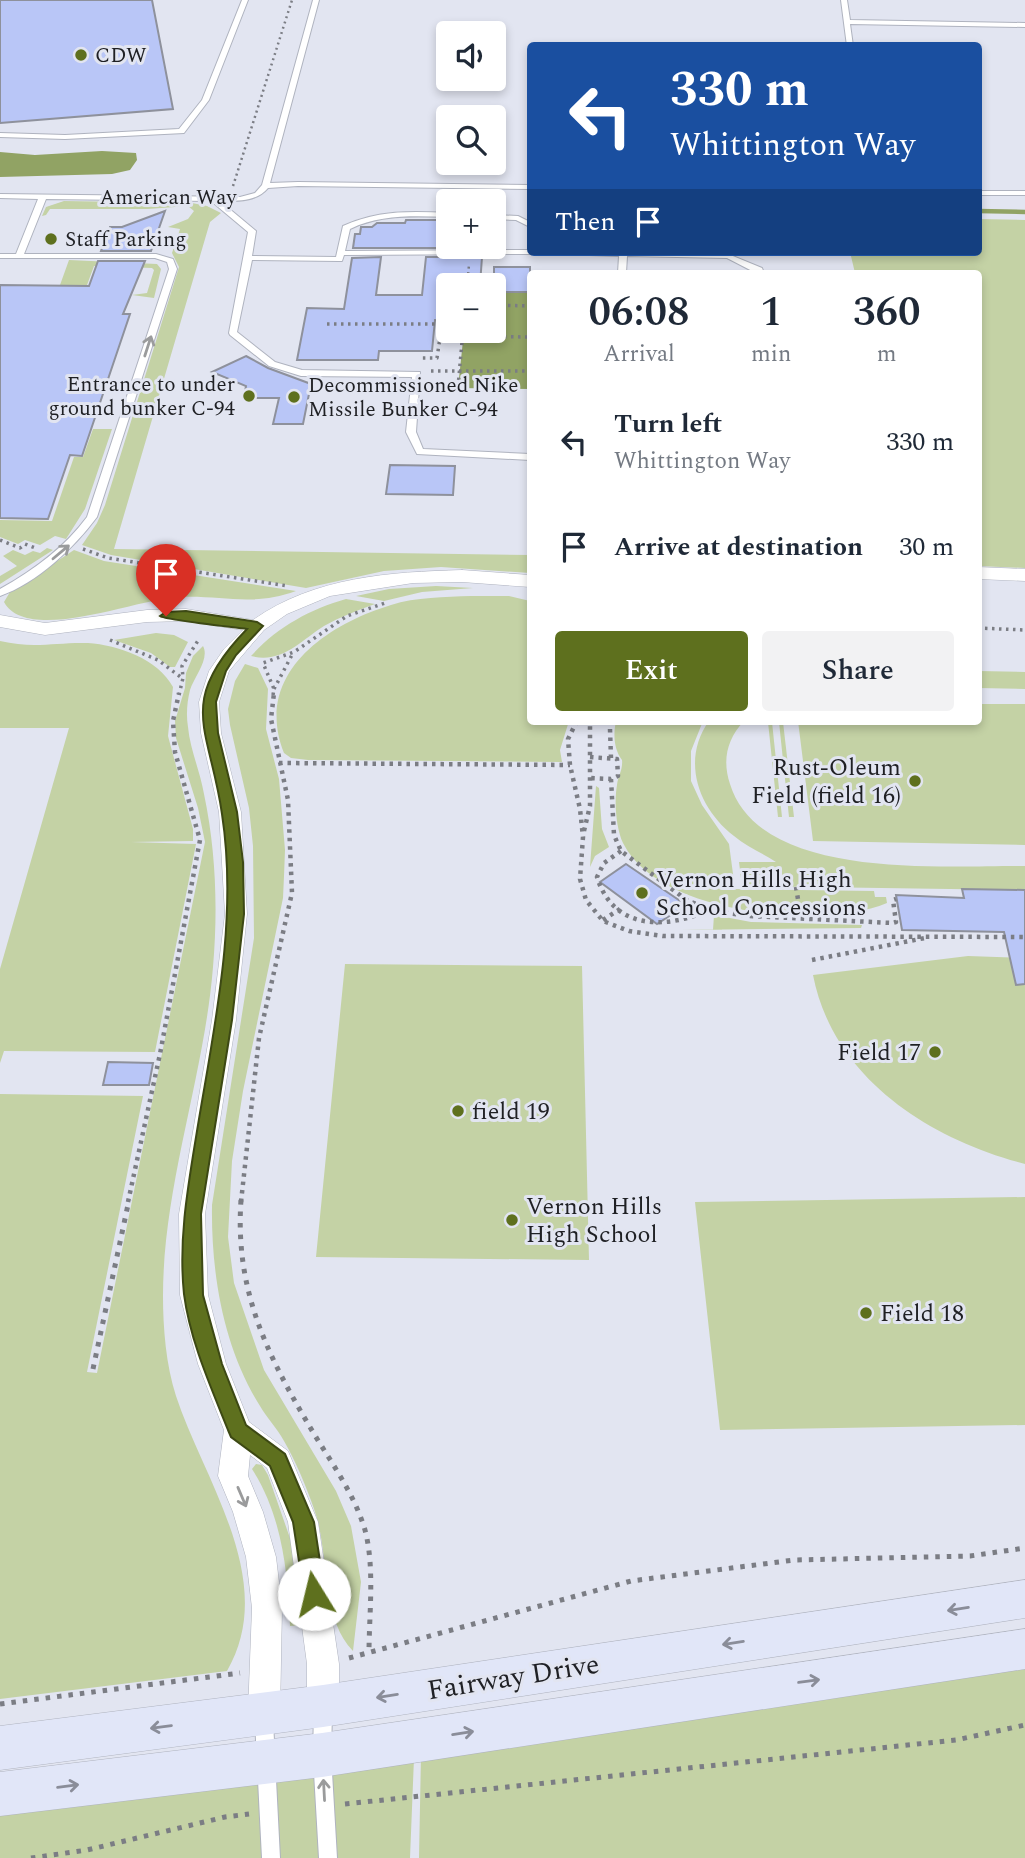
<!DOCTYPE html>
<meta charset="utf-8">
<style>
:root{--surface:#fff;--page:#f2f2f3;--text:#1f2937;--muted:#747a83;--accent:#5e701e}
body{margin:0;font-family:Spectral,serif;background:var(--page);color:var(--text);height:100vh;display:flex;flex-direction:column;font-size:26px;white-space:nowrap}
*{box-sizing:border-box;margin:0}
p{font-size:23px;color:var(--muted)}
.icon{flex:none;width:38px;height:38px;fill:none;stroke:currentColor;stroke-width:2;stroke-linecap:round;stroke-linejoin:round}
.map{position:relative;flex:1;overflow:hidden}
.sheet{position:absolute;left:527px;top:270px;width:455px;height:455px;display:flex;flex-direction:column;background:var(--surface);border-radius:7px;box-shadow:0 4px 10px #0003}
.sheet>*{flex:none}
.guide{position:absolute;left:527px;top:42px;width:455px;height:214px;border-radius:7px;box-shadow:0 4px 10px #0003;background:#1a4fa0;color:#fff;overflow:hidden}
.controls{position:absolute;left:436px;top:21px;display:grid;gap:14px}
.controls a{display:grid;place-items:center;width:70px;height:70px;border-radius:7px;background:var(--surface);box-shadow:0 4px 10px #0003;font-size:35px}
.pin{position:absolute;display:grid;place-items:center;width:60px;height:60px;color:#fff;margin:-72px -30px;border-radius:50% 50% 50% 0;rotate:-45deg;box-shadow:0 0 7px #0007}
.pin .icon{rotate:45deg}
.me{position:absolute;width:77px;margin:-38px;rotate:351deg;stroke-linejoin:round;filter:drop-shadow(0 0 5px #0008)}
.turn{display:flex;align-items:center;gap:24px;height:147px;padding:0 28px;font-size:32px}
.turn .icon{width:91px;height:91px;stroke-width:2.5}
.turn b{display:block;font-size:49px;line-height:60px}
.then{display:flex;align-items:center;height:66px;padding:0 28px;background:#0003;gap:14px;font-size:26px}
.eta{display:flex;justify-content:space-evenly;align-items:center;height:119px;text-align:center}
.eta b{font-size:42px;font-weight:600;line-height:49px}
.button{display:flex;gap:14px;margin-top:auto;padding:14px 28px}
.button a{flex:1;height:80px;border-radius:7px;background:var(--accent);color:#fff;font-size:28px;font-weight:600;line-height:80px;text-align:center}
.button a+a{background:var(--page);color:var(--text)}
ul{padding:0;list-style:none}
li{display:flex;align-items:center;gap:21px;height:105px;padding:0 28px}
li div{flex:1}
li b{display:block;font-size:26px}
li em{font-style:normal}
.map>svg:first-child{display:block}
</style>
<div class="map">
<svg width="1025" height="1858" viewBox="0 0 1025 1858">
<rect width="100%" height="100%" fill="#e2e5f1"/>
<path fill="#c4d2a5" d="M 64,201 L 192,203 L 207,206 L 221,213 L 210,222 L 114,549 L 530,555 L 530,573 L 441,567 L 384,571 L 306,588 L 111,555 L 82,545 L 97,523 L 105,505 L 179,267 L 172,253 L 180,229 L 168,227 L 188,219 L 194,211 L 188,206 L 148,209 L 50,209 L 46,215 L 42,216 L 46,207 Z
M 978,219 L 1025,220 L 1025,568 L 978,566 L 978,273 L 855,273 L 850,252 L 978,252 Z
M 69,260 L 157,264 L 161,269 L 154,298 L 132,295 L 147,293 L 154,270 L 152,268 L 94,266 L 87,285 L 60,285 Z
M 93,429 L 112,429 L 85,509 L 66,539 L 55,536 L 40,545 L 25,540 L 18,544 L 0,537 L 0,520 L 52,521 L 74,457 L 83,457 Z
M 47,548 L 53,550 L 0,584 L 0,576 L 17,566 L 3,556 L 13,550 L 25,555 L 33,551 L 40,553 Z
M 74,550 L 104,561 L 296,591 C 252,607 223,595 179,597 C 139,598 28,645 4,602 L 10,592 Z
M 436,586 L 473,588 L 422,592 L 384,601 L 356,596 L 389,589 Z
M 471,596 L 509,596 L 530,601 L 530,721 L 569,721 L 560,750 L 562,762 L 308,760 L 291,758 L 284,753 C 253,675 325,625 391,605 C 416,597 445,597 471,596 Z
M 346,599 L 375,604 C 358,610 340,617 324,626 C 300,641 282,664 251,656 C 276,628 310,609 346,599 Z
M 156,633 L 174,635 L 188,642 L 175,667 L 170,667 L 151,653 L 114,640 Z
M 0,641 C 34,649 56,642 88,643 C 118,645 158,659 173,687 L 168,736 L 193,829 L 193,841 L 131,842 L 196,844 L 155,1052 L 4,1051 L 0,1063 L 0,969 L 69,728 L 0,728 Z
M 203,646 C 210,659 194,677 190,690 C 187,702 186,715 188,727 C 190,749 200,771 204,794 C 216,851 218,909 213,967 C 204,1078 163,1185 163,1296 C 163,1328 166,1365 176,1396 C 204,1481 279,1581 227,1671 L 0,1699 L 0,1094 L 143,1096 L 87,1372 L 97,1373 L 205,842 L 198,808 L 176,738 L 175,721 L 185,688 L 186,673 L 193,656 Z
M 245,664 L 258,668 L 268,689 L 266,729 L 279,779 L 285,850 L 284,876 L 283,898 L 243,1091 L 232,1161 L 228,1237 L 234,1283 L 264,1370 L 336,1491 L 351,1526 L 361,1582 L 353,1651 C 320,1617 330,1553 314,1509 C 306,1486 296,1462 284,1441 C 277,1428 267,1418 260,1406 C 223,1347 211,1273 212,1205 L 254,938 L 253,846 L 249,808 L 230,725 L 228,709 L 235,681 Z
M 978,671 L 1025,672 L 1025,689 L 978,688 Z
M 978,704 L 1025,704 L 1025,845 L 813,841 L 798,721 L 978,721 Z
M 616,721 L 703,721 L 691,751 L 691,781 L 702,805 L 729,844 L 735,889 L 874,891 L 875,897 L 886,897 L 887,903 C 823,930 658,915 623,843 C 616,828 614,802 617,785 C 618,776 623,770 622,760 C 614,749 613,735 616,721 Z
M 709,721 L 744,721 C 727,739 722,760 730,784 C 760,882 945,865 1025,866 L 1025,890 L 742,886 L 739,862 L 776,862 C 762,853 746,846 734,836 C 698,808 681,760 709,721 Z
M 768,722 L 772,722 L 782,817 L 778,817 Z
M 779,722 L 783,722 L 794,817 L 789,817 Z
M 596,786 L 599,788 L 602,829 L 609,847 L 595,856 L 590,867 Z
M 714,915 L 751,922 L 862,925 L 861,928 L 681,930 L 713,930 Z
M 968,956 L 1025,958 L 1025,1164 C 929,1139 833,1078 813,975 Z
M 345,964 L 582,966 L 589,1260 L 316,1257 Z
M 1025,1197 L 1025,1425 L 720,1430 L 695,1202 Z
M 256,1464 L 262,1465 L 268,1475 L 291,1541 L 301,1625 L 290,1626 C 288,1573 282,1515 252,1469 Z
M 1025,1669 L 1025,1858 L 419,1858 L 421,1755 Z
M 414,1758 L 410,1858 L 0,1858 L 0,1804 Z"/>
<path fill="#91a364" d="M 102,151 L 136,153 L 137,160 L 130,170 L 112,174 L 0,177 L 0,152 L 35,155 Z
M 494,292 L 530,293 L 530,389 L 458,388 L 464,331 L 494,331 Z"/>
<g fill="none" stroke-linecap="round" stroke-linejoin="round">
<path stroke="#91a364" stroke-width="4.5" d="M 978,211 L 1025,212"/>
</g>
<path fill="#b9c6f7" stroke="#8e919c" stroke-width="2" d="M 0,0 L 152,0 L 173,109 L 0,123 Z
M 165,211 L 151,251 L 101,251 L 110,227 L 122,227 Z
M 406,220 L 448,220 L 448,247 L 483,248 L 353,248 L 355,234 L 360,234 L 361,227 L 372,227 L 377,223 L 405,223 Z
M 381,257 L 376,295 L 422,295 L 426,257 L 482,257 L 480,285 L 448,285 L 448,321 L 435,320 L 432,351 L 379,351 L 378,360 L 297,360 L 307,308 L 344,309 L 352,258 Z
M 98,261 L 145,261 L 123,314 L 130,314 L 82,456 L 70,455 L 48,519 L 0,518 L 0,285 L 89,286 Z
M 494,267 L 530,267 L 530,292 L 494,292 Z
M 246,356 L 268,368 L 311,384 L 303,424 L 273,424 L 279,398 L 244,398 L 246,386 L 212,372 Z
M 390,465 L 455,466 L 453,495 L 386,494 Z
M 626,864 L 686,905 L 657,924 L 600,882 Z
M 962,889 L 1025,890 L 1025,984 L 1016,985 L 1004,932 L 902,930 L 896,895 L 964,898 Z
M 108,1062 L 153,1063 L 149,1085 L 103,1085 Z"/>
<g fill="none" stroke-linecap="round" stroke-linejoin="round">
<defs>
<path id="lane" d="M 242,0 L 248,0 L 209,100 L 184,133 L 65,139 L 0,137 L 0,133 L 65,135 L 179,129 L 202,100 Z
M 313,0 L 319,0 L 270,183 L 298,182 L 530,185 L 530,189 L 298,186 L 268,188 C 256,202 238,201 220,201 L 256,231 L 252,256 L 336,257 L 343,226 C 377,210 412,211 448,213 L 448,217 C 414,216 381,214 350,229 L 345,251 L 530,250 L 530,252 L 534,252 L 530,254 L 344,255 L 342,261 L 339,261 L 252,260 L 237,332 L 275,362 L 302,370 L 420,372 L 416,432 L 423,449 L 530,454 L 530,460 L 417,454 L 406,432 L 412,377 L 301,376 L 269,366 L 230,335 L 229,333 L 248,232 L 211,201 L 46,199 L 24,254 L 156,254 L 173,259 L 177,269 L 97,517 C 74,548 37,583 0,596 L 0,589 C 34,570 64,548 87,517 L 169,269 L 167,262 L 155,258 L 0,258 L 0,254 L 16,254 L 38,199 L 0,198 L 0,194 L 240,197 L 255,193 L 262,185 Z
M 841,0 L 847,0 L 850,20 L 1025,23 L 1025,27 L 850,24 L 853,46 L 847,46 Z
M 978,191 L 1025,191 L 1025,195 L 978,195 Z
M 494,215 L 518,216 L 530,222 L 530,227 L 516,220 L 494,219 Z
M 555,252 L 728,254 L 762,268 L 764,273 L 756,273 L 727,258 L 627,256 L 626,273 L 618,273 L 619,256 L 559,254 Z
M 323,1704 L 329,1706 L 332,1712 L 331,1755 L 337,1858 L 319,1858 L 313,1755 L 314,1712 L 317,1706 Z
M 264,1713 L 270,1715 L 273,1721 L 280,1858 L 262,1858 L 255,1721 L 258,1715 Z"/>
<path id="street" d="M 978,567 L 1025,569 L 1025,581 L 978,579 Z
M 462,570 L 530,575 L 530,587 L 462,582 L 413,583 L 330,596 L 287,614 L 264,630 L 229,671 L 219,702 L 221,733 L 241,812 L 247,914 L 236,1020 L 205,1214 L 208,1295 L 226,1364 L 249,1422 L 288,1451 L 318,1522 L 339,1664 L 339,1706 L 334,1717 L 323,1721 L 312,1717 L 307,1706 L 307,1664 L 288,1522 L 267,1468 L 250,1455 L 248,1476 L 263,1512 L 276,1557 L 282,1608 L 280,1713 L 275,1724 L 264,1728 L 253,1724 L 248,1713 L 252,1608 L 246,1557 L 233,1512 L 218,1476 L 224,1430 L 198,1364 L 180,1295 L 179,1214 L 212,1020 L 225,914 L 219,812 L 201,733 L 199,702 L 209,671 L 224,649 L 243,630 L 186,621 L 147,622 L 45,635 L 0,627 L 0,615 L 45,623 L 147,610 L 186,609 L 253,620 C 314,577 390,572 462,570 Z"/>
<path id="secondary" d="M 1025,1580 L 1025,1618 L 323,1727 L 0,1770 L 0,1726 L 323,1685 Z
M 1025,1629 L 1025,1669 L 322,1777 L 0,1816 L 0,1772 L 322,1733 Z"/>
</defs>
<use href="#lane" stroke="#afb3bf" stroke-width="2"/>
<use href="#street" stroke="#afb3bf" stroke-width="1"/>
<use href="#secondary" stroke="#afb3bf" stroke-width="1"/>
<path stroke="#7b7d84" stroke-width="2.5" stroke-dasharray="2 3.5" stroke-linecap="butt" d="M 233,186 L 292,0
M 467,285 L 469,265"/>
<path stroke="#7b7d84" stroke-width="3.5" stroke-dasharray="2.5 4.5" stroke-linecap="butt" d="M 494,305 L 530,306
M 327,324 L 442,324 L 437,358 L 422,358
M 441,336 L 530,337
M 431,371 L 530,371
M 458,387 L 463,331
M 0,540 L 20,548 L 25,544 L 38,549
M 83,549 L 108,558 L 288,586
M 978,628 L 1025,630
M 110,640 L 158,660 L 182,678
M 274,689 L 293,653
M 179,695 L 183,678 L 182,666 L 199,639
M 273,695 L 274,689 L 263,663 L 294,652 L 347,616 L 388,602"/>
<path stroke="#7b7d84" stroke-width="4.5" stroke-dasharray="3.5 5" stroke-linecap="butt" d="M 577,721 L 568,739 L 570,765 L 580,809 L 583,837 L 580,879 L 586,900 L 603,921 L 629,931 L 663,936 L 1025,937
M 590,757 L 617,759 L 618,776 L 611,779 L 590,778
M 611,758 L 610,729 L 613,721
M 279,763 L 570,765
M 611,779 L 614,835 L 621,851 L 688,901 L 720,912 L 749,916 L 892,923 L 896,922 L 893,900 L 896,899
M 584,831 L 590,806 L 590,721
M 621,851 L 604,863 L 597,877 C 614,932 668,929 712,909
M 796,887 L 801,918
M 603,920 L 620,909
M 812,960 L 925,938
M 128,1202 L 160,1054 L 200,840 L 175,752 L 173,721 L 179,693
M 241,1202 L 259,1038 L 292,893 L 288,800 L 271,719 L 274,693"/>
<path stroke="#7b7d84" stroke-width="5" stroke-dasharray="4.5 7" stroke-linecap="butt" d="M 241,1200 C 235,1286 264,1349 307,1422 C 327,1457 353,1490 365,1530 C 375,1568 369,1614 369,1653
M 93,1369 L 129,1200
M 349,1658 L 631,1581 L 794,1560 L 970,1556 L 1025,1548
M 0,1704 L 240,1673
M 345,1804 L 956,1740 L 1025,1725
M 31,1858 L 87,1850 L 225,1817 L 249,1814"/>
<use href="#lane" fill="#fff" fill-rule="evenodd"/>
<use href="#street" fill="#fff" fill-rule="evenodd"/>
<use href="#secondary" fill="#e1e6f8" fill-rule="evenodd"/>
</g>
<defs><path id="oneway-shaft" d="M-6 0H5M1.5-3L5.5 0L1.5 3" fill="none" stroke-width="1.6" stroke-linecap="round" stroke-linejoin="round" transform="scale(1.75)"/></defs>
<g stroke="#9a9b9c">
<use href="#oneway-shaft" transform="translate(148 346) rotate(-72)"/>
<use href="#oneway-shaft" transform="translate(61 552) rotate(-40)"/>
<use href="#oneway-shaft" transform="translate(242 1497) rotate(67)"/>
<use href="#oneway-shaft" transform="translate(324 1790) rotate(-93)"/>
</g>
<g stroke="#8a8d99">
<use href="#oneway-shaft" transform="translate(958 1609) rotate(171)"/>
<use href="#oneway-shaft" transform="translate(733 1643) rotate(171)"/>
<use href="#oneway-shaft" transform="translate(809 1681) rotate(-8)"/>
<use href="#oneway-shaft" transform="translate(387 1696) rotate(171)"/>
<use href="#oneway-shaft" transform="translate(161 1727) rotate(173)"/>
<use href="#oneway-shaft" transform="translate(463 1733) rotate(-9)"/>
<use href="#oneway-shaft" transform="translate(68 1786) rotate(-7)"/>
</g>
<path fill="#5e701e" stroke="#3d4914" stroke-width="2" d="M 186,611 L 257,622 L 263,626 L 236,655 L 226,671 L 216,702 L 218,733 L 237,812 L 243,862 L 244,914 L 232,1020 L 201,1214 L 203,1295 L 222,1364 L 246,1425 L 285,1454 L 314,1522 L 325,1594 L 322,1601 L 314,1604 L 307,1601 L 304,1594 L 293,1522 L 270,1466 L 231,1437 L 228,1430 C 211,1387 190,1341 184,1294 C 178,1237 189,1181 198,1125 C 215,1023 238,918 222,814 C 210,728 175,703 247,629 C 233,627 165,620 160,616 L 166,612 Z"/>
<g fill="#5e701e" stroke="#e2e5f1" stroke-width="2.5">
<circle cx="81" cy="55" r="7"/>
<circle cx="51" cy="239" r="7"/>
<circle cx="249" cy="396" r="7"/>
<circle cx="294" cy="397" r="7"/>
<circle cx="915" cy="781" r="7"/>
<circle cx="642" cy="893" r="7"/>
<circle cx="935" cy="1052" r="7"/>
<circle cx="458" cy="1111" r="7"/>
<circle cx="512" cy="1220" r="7"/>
<circle cx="866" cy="1313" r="7"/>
</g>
<g text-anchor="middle" stroke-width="6" stroke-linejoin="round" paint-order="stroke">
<g font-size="21" fill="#1f2024" stroke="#e2e5f1" text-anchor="start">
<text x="95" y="62">CDW</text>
<text x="65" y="246">Staff Parking</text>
<text x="235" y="391" text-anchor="end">Entrance to under<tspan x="235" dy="24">ground bunker C-94</tspan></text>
<text x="308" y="392">Decommissioned Nike<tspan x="308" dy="24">Missile Bunker C-94</tspan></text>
</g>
<g font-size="21" fill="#1f2024" stroke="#e2e5f1">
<text x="168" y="204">American Way</text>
</g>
<g font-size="24" fill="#1f2024" stroke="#e2e5f1" text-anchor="start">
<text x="901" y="775" text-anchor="end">Rust-Oleum<tspan x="901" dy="28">Field (field 16)</tspan></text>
<text x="656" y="887">Vernon Hills High<tspan x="656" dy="28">School Concessions</tspan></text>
<text x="921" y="1060" text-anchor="end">Field 17</text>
<text x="472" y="1119">field 19</text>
<text x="526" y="1214">Vernon Hills<tspan x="526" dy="28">High School</tspan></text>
<text x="880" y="1321">Field 18</text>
</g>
<g font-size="28" fill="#1f2024" stroke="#e2e5f1">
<text transform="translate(513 1676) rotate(-9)" y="10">Fairway Drive</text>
</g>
</g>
</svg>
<div class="controls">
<a><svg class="icon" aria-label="sound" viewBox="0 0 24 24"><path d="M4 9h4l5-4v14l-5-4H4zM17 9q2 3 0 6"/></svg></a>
<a><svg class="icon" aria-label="search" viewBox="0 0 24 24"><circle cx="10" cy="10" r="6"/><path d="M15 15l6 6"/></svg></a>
<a>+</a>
<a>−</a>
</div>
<div class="pin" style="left:166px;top:616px;background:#d93025"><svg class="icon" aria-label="arrive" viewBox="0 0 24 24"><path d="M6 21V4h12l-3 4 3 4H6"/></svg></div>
<svg class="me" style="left:314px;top:1594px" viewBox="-20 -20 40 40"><circle r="19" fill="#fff"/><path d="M0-13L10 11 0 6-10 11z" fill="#5e701e"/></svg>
<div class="guide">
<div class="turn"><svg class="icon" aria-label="left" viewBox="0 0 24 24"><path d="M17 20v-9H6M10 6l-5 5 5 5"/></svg><div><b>330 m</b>Whittington Way</div></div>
<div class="then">Then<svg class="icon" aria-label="arrive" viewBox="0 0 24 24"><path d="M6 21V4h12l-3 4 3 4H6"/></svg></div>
</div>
<section class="sheet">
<div class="eta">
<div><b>06:08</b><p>Arrival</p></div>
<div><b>1</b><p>min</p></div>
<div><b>360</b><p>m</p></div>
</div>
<ul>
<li><svg class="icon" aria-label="left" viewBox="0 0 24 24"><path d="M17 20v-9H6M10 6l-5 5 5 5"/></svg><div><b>Turn left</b><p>Whittington Way</p></div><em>330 m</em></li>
<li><svg class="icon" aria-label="arrive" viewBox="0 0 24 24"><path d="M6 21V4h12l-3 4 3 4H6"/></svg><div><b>Arrive at destination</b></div><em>30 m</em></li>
</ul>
<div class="button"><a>Exit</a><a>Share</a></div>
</section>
</div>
